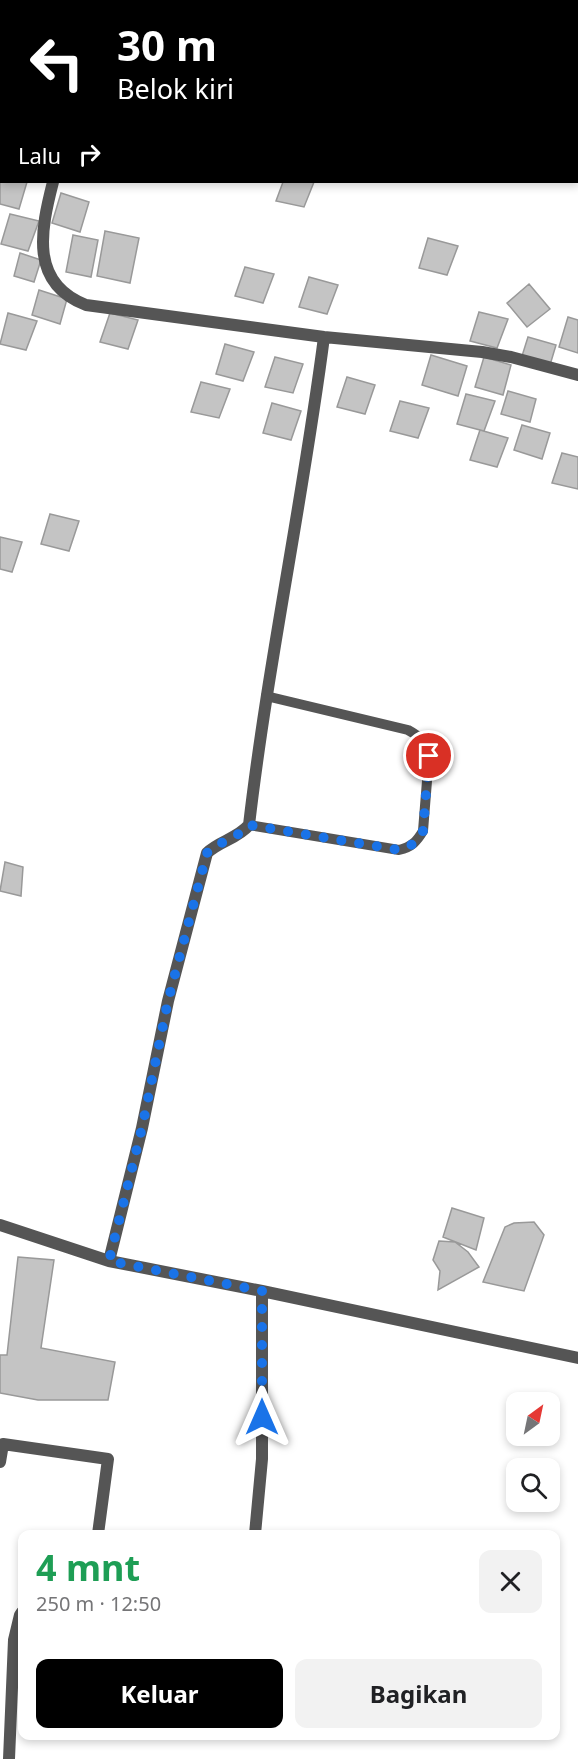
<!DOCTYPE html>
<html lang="id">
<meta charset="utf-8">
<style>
:root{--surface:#fff;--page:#f2f2f2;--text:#202124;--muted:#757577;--accent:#000}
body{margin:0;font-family:"Noto Sans",sans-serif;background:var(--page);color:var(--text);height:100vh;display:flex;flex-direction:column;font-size:22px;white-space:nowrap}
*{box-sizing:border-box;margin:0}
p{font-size:20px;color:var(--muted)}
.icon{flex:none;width:33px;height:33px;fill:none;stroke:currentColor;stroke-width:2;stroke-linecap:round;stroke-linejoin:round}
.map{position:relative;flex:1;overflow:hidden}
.drawer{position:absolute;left:18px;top:1530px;width:542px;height:210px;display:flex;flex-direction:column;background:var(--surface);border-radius:12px;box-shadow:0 3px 9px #0003}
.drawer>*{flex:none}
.banner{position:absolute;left:0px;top:0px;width:579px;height:183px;box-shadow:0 3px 9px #0003;background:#000;color:#fff;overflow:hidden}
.needle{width:39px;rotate:33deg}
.controls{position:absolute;left:506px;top:1392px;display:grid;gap:12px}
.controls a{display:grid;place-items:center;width:54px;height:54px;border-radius:12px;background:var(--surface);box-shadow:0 3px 9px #0003;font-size:30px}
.pin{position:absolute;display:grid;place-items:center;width:51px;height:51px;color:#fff;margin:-26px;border:3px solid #fff;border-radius:50%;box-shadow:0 2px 6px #0007}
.me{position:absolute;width:66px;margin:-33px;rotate:0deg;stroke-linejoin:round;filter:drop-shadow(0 0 4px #0008)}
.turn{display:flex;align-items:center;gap:21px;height:126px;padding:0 18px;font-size:27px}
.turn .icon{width:78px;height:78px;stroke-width:2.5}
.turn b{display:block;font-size:42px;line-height:51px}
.then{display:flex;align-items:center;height:57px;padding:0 18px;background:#0003;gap:12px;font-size:22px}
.round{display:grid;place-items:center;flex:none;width:63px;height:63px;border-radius:12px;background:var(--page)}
.head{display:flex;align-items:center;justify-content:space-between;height:102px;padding:0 18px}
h1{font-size:36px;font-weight:700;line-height:45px;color:#1e9e55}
.cta{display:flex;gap:12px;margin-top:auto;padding:12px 18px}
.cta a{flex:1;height:69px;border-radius:12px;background:var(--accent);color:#fff;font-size:24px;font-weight:700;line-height:69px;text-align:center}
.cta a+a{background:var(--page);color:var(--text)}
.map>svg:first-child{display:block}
</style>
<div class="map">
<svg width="578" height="1759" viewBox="0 0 578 1759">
<rect width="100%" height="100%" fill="#fff"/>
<path fill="#c4c4c4" stroke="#999" stroke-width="1.5" d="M 144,0 L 220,0 L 144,2 Z
M 248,0 L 321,0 L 321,2 Z
M 0,171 L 2,182 L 27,182 L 19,209 L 0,204 Z
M 283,182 L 314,182 L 304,207 L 276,201 Z
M 61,193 L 89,202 L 80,232 L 52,223 Z
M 10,214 L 39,221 L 28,251 L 1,244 Z
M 105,231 L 139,238 L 130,283 L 97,276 Z
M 73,235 L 98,240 L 91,277 L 66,272 Z
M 428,238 L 458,246 L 447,275 L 419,268 Z
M 20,253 L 41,260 L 34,282 L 14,276 Z
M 245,267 L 274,274 L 263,303 L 235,296 Z
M 309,277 L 338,285 L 327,314 L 299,307 Z
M 529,284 L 550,309 L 527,327 L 507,303 Z
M 39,290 L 67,299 L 60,324 L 32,315 Z
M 479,312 L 508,319 L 497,348 L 470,341 Z
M 8,313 L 37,321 L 26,350 L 0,344 Z
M 110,313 L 138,320 L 128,349 L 100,342 Z
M 568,317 L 578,320 L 578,353 L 559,347 Z
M 528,337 L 556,345 L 550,365 L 522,356 Z
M 225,344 L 254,352 L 243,381 L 216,374 Z
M 431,355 L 467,366 L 458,396 L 422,385 Z
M 275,357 L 303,364 L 293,393 L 265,387 Z
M 484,357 L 511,365 L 503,395 L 475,387 Z
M 347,377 L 375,385 L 365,414 L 337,407 Z
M 201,382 L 230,389 L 219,418 L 191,412 Z
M 508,391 L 536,399 L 530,422 L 501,414 Z
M 466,394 L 495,401 L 484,431 L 457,424 Z
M 400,401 L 429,408 L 418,438 L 390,431 Z
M 272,403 L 301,411 L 291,440 L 263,433 Z
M 522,425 L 550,433 L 542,459 L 514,450 Z
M 480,430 L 508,438 L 497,467 L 470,460 Z
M 562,453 L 578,457 L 578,489 L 552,483 Z
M 50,514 L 79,521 L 69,551 L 41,544 Z
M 0,537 L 22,542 L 12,572 L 0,569 Z
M 5,862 L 23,867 L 21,896 L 0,891 Z
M 452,1208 L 484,1218 L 476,1250 L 443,1237 Z
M 534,1222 L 544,1235 L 524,1291 L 483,1282 L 505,1227 L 514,1223 Z
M 439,1241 L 455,1242 L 468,1252 L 479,1267 L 438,1290 L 440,1271 L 433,1260 Z
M 18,1257 L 54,1260 L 41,1348 L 115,1362 L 108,1400 L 38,1400 L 0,1393 L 0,1355 L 7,1355 Z"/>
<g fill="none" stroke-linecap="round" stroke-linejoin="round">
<path stroke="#555" stroke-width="10" d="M 249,825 L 399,850 C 412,847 417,841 423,831 L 429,756 C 426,743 421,737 408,730 L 266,696"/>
<path stroke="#555" stroke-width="12" d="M 92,2 L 93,0
M 342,2 L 343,0
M 53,182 C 41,229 29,283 86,305 L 324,337 L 482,352 L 511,357 L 578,375
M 0,1225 L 109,1261 L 262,1291 L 578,1358
M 109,1261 L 142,1128 L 168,1001 L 207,853 C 219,841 237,839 249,825 C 268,662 303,500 324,337
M 0,1462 L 3,1444 L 108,1459 L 98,1534
M 255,1534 L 262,1459 L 262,1291
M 9,1759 L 14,1640 L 20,1615 L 22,1612"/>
</g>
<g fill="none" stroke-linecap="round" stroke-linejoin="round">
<path stroke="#1a73e8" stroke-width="10" stroke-dasharray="0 18" d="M 262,1417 L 262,1291 L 109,1261 L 142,1128 L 168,1001 L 207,853 C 219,841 237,839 249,825 L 399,850 C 412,847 417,841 423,831 L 429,756"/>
</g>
</svg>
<div class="controls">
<a><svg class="needle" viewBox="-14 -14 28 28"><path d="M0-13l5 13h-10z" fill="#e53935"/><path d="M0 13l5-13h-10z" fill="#757577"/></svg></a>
<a><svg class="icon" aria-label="search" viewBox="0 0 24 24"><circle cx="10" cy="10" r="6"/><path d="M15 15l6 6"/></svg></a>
</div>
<div class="pin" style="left:429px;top:756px;background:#d93025"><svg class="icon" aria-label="arrive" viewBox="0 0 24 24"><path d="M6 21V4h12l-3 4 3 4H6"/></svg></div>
<svg class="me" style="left:262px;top:1417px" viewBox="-20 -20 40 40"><path d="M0-17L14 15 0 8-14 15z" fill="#1a73e8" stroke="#fff" stroke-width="4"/></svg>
<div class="banner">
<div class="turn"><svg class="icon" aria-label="left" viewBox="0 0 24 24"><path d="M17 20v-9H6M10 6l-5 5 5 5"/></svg><div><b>30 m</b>Belok kiri</div></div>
<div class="then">Lalu<svg class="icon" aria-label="right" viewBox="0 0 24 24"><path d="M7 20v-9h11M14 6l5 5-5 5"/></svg></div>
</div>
<section class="drawer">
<div class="head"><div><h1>4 mnt</h1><p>250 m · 12:50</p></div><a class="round"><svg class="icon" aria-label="close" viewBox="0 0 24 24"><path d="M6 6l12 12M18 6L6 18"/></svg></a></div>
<div class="cta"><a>Keluar</a><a>Bagikan</a></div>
</section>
</div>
